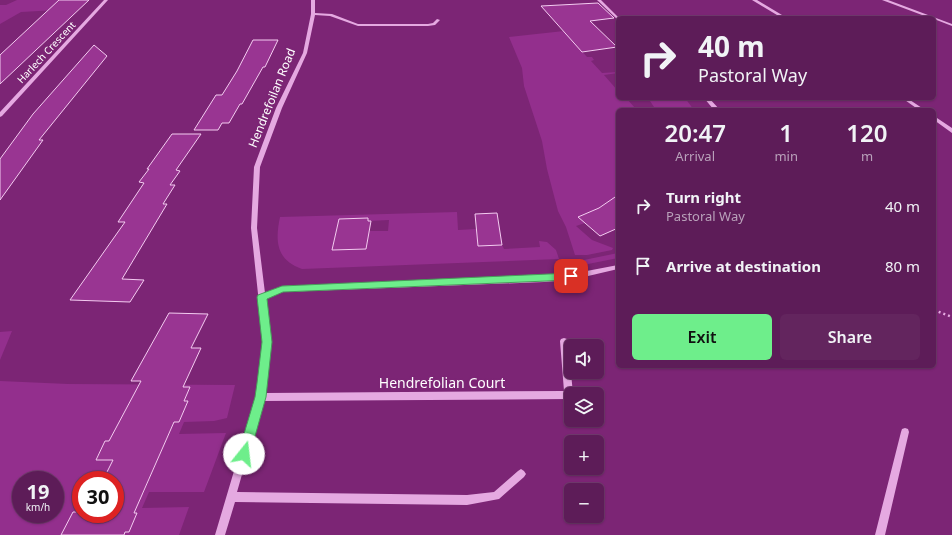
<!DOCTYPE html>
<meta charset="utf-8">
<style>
:root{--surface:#5d1c58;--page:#63255e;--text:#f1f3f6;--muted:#b9a1ba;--line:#723a6e;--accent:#6eee8b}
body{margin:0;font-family:"Noto Sans",sans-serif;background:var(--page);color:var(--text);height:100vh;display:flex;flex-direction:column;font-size:15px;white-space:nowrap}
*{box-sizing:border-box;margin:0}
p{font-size:13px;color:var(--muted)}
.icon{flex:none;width:22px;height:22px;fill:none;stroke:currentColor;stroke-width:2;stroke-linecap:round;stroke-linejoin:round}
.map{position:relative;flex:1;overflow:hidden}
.side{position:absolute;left:616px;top:108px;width:320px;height:260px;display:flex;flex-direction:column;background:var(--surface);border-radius:6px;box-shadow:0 1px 3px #0004,0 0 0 1px var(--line)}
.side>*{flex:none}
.banner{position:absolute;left:616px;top:16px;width:320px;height:84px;border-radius:6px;box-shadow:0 1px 3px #0004,0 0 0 1px var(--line);background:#5d1c58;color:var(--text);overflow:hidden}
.buttons{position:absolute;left:564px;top:339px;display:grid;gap:8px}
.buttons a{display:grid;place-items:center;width:40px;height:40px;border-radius:6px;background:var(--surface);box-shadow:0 1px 3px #0004,0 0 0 1px var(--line);font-size:20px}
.speed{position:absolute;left:12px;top:471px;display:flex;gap:8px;font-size:20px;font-weight:700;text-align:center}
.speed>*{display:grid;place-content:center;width:52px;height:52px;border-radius:50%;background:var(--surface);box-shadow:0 1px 3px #0004,0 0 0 1px var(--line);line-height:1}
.speed small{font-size:10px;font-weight:400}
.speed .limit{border:6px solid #d22;background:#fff;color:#111}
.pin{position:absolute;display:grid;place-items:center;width:34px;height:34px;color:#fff;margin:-17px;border-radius:8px;box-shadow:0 2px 6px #0006}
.me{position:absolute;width:44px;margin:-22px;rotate:16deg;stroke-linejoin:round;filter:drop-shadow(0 0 3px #0008)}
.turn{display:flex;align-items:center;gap:14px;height:84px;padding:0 16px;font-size:18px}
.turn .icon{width:52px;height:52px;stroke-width:2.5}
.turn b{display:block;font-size:28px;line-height:34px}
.eta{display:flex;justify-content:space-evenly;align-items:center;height:68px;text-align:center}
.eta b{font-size:24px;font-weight:600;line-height:28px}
.cta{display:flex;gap:8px;margin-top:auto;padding:8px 16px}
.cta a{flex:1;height:46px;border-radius:6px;background:var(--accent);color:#111;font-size:16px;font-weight:600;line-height:46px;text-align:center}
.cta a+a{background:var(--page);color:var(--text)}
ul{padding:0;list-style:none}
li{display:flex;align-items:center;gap:12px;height:60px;padding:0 16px}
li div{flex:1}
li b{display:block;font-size:15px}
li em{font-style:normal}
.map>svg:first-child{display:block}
</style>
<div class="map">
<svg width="952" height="535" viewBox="0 0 952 535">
<rect width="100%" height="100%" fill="#7c2575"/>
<path fill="#932f8d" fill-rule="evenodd" d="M 17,0 L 65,0 L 57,10 L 21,12 L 0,24 L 0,5 L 6,5 Z
M 564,31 L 587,57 L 592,57 L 594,60 L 591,61 L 602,73 L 618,72 L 618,73 L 604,75 L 618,91 L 618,98 L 626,98 L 636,109 L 649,108 L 649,110 L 618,110 L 618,195 L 585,223 L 576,226 L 592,240 L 613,248 L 612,250 L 587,255 L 575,255 L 566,227 L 558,211 L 547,169 L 542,141 L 524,86 L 522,68 L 509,37 Z
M 669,98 L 685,98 L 694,110 L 656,110 L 650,101 Z
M 457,212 L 458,230 L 476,229 L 478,246 L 502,245 L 504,249 L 540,247 L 539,241 L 547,242 L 556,250 L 559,259 L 302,269 C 276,260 275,241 280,217 ZM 368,218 L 368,221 L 389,220 L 388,231 L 369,231 L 366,249 L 332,250 L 339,219 Z
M 618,253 L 618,258 L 583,265 L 579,261 Z
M 12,331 L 0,360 L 0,332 Z
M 0,381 L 68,384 L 235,385 L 227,418 L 214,421 L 184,422 L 179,434 L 226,433 L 204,492 L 149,492 L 142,508 L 189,507 L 179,535 L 124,535 L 125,532 L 129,531 L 137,513 L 115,513 L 115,493 L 143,494 L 167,438 L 123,442 L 105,442 L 96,459 L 113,460 L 103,480 L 81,480 L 81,512 L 61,535 L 0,535 ZM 156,386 L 189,387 L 184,401 L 188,401 L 179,422 L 165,422 ZM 21,480 L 55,480 L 55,514 L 21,514 Z"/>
<path fill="#993592" stroke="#f4ccf1" d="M 59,0 L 89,0 L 0,84 L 0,55 Z
M 598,3 L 614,18 L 590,21 L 617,47 L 582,52 L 541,6 Z
M 253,40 L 278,40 L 265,67 L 263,67 L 242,104 L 240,104 L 229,123 L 222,123 L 218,130 L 194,130 L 216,95 L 222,95 L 237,71 Z
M 94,45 L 107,56 L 39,140 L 43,140 L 0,200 L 0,159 L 33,114 Z
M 172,134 L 201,134 L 176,170 L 180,171 L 170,185 L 175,185 L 163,204 L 167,204 L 122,279 L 144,280 L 130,302 L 70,300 L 125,222 L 118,222 L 144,183 L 139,182 L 149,169 L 147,169 Z
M 618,195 L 618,228 L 600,236 L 578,217 L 599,208 Z
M 497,213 L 502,245 L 478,246 L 475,214 Z
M 368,218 L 368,221 L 371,221 L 366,249 L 332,250 L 339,219 Z
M 169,313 L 208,314 L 191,348 L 201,348 L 183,387 L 190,387 L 184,401 L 188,401 L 179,422 L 174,422 L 134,513 L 137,513 L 129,532 L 125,532 L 124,535 L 61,535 L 73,512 L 81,512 L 81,514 L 115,514 L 115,480 L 103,480 L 113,460 L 96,460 L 105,441 L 109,441 L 141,381 L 131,381 Z"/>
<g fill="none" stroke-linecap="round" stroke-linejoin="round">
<path stroke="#e5a9e1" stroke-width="2.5" stroke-dasharray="2 3" stroke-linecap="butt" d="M 934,310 L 952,317"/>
<path fill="#e5a9e1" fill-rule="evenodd" d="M 104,0 L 108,0 L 2,116 L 0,117 L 0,112 Z
M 311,0 L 315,0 L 315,13 L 332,14 L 358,24 L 428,24 L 433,23 L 437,19 L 440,20 L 435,25 L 428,26 L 358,26 L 330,16 L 315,15 L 307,53 L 282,108 L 260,167 L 257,228 L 265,293 L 282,286 L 544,276 L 571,274 L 618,265 L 618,269 L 571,280 L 544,282 L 283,292 L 266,298 L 271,341 L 265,393 L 564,391 L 560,341 L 561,339 L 564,338 L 567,339 L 568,341 L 573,394 L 571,394 L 571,398 L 569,399 L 263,401 L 237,492 L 467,495 L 494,492 L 518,471 L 521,469 L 524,471 L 526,474 L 524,477 L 499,499 L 467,505 L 235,502 L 225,535 L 215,535 L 256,397 L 263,341 L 251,228 L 254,167 L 276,108 L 303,53 L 311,14 Z
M 597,0 L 601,0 L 619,18 L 618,18 L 618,20 Z
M 752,0 L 757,0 L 787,18 L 782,18 Z
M 882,0 L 888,0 L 952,24 L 952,26 L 934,19 L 934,18 L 930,18 Z
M 704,98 L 709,98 L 720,110 L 714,110 Z
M 902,98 L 907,98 L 925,110 L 919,110 Z
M 934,116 L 952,128 L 952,133 L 934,120 Z
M 905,428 L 908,429 L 909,432 L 885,535 L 875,535 L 901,432 L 902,429 Z"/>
</g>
<path fill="#6eee8b" stroke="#489b5a" d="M 571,273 L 575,276 L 571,280 L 283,292 L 267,299 L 272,342 L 266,397 L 250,454 L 248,458 L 244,460 L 239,458 L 238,454 L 255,397 L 257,383 L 262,342 L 257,297 L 258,295 L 282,286 Z"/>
<g text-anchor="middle" stroke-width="4" stroke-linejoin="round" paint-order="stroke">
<g font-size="10" fill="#fff" stroke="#7c2575">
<text transform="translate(46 52) rotate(-47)" y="4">Harlech Crescent</text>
</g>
<g font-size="12" fill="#fff" stroke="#7c2575">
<text transform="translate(272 98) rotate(-68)" y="4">Hendrefoilan Road</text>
</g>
<g font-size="14" fill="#fff" stroke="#7c2575">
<text x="442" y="388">Hendrefolian Court</text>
</g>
</g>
</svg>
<div class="buttons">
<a><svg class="icon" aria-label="sound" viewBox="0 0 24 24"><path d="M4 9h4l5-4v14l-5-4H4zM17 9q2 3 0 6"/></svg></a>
<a><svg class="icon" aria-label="layers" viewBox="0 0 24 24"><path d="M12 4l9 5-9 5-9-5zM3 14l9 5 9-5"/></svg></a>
<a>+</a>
<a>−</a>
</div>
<div class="speed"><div>19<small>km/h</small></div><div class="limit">30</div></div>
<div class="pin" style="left:571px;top:276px;background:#d93025"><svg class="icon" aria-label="arrive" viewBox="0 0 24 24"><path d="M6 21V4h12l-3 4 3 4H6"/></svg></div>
<svg class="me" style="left:244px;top:454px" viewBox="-20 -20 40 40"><circle r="19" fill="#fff"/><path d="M0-13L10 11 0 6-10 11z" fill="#6eee8b"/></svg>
<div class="banner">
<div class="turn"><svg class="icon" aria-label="right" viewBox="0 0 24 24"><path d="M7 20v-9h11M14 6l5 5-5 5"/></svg><div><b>40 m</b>Pastoral Way</div></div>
</div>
<section class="side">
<div class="eta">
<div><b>20:47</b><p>Arrival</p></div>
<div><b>1</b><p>min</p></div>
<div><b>120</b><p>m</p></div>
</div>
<ul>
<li><svg class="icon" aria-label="right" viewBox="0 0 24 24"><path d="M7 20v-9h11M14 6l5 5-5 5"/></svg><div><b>Turn right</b><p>Pastoral Way</p></div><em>40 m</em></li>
<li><svg class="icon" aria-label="arrive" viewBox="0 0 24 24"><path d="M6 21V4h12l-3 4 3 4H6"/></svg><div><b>Arrive at destination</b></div><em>80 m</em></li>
</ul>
<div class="cta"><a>Exit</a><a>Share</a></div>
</section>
</div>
